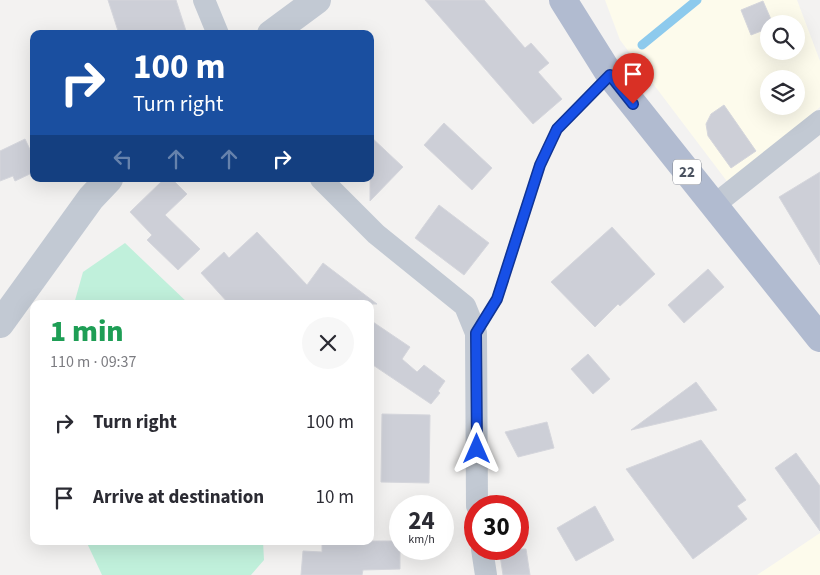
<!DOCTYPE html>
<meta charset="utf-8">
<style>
:root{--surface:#fff;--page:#f7f7f7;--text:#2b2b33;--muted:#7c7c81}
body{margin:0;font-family:"Source Sans 3",sans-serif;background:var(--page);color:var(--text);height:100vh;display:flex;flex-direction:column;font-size:19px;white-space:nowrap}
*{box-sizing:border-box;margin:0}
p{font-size:16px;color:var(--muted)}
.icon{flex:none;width:28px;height:28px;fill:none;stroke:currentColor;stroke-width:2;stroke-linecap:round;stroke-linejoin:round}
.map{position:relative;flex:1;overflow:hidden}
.panel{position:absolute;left:30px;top:300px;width:344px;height:245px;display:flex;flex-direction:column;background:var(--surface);border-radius:10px;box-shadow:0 5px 20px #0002}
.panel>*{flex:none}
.hud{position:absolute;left:30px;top:30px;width:344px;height:152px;border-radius:10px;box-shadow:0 5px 20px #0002;background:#1a4fa0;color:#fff;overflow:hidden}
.buttons{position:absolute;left:760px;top:15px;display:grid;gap:10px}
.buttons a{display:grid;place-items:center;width:45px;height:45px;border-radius:50%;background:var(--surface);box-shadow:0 5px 20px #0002;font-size:25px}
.speed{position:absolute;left:389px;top:495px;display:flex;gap:10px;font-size:25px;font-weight:700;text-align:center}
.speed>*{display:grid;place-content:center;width:65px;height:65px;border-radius:50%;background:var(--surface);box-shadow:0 5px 20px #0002;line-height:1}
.speed small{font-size:12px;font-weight:400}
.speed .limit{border:8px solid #d22;background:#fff;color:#111}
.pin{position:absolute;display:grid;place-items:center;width:42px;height:42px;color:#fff;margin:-51px -21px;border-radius:50% 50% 50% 0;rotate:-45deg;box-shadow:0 0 5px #0007}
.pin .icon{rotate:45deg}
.me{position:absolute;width:55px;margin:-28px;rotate:0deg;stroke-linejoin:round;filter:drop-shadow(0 0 4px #0008)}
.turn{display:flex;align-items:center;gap:18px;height:105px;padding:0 20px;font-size:22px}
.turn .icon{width:65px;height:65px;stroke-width:2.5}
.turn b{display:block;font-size:35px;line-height:42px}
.lanes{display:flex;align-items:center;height:48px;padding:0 20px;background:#0003;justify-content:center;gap:25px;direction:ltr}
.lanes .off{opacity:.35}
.round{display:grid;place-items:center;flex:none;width:52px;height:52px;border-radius:26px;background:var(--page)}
.overview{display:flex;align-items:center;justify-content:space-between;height:85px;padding:0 20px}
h1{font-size:30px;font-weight:800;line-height:38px;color:#1e9e55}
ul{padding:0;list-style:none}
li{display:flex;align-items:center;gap:15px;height:75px;padding:0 20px}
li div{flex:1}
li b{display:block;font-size:19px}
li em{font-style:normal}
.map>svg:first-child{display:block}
</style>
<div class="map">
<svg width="820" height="575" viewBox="0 0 820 575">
<rect width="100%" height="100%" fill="#f3f2f1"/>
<path fill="#fdfbec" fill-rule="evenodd" d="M 605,0 L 797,0 L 820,61 L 820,107 L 729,184 L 620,40 ZM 769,24 L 796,24 L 796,51 L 769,51 ZM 769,79 L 796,79 L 796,106 L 769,106 Z
M 820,533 L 820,575 L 757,575 Z"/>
<path fill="#c0f0db" d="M 125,243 L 189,304 L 74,304 L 83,272 Z
M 86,541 L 263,541 L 264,560 L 251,575 L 102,575 Z"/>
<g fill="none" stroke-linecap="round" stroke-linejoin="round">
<path stroke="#8dcaed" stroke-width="9" d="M 642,45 L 697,0"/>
</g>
<path fill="#cdcfd7" stroke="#d5d6dc" d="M 108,0 L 176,0 L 187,34 L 119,34 Z
M 425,0 L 484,0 L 525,48 L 531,43 L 549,63 L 538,72 L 562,99 L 533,124 Z
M 763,1 L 773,24 L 769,24 L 769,28 L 751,35 L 741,10 Z
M 724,105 L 756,151 L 731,168 L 708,136 L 706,124 L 711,114 Z
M 444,123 L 492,168 L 472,190 L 424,145 Z
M 370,136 L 403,167 L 370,201 Z
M 25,139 L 34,158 L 34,172 L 15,181 L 13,176 L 0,181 L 0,151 Z
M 820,172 L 820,265 L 779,197 Z
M 164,179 L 172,179 L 187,194 L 165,215 L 200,249 L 178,270 L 147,240 L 152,235 L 130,212 Z
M 439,205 L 489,243 L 464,275 L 415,238 Z
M 612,227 L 655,274 L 620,306 L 618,304 L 595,327 L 551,282 Z
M 257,232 L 307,285 L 323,263 L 377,304 L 229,304 L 201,273 L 224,252 L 229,258 Z
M 708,269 L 724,287 L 684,323 L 668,305 Z
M 370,320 L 410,347 L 402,359 L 417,372 L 424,365 L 445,381 L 438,391 L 440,393 L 431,404 L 370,363 Z
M 588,354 L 610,379 L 593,394 L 571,369 Z
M 696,382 L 717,410 L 631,430 Z
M 382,414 L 430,415 L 429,483 L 381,482 Z
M 547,422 L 554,448 L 518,457 L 505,432 Z
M 701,440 L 746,500 L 737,506 L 747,519 L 693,559 L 626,469 Z
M 796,453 L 820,486 L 820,531 L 775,468 Z
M 595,506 L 614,540 L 576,561 L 557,528 Z
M 322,541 L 400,541 L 400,569 L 363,570 L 362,575 L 301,575 L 303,551 L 322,552 Z
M 499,549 L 526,549 L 530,575 L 503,575 Z"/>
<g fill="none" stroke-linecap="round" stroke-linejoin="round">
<path stroke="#c2c9d3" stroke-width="11" d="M 476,333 L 497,299 L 540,165 L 557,129 L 610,75"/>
<path stroke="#c2c9d3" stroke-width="22" d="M 204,0 L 218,34
M 321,179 L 376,234 L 465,306 L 476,333 L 477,506
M 713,206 L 820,121
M 482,549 L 486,575"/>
<path stroke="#c2c9d3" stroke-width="28" d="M 271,34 L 317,0
M 0,324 L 91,198 L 109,179"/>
<path stroke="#b1bbd0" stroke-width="28" d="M 563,0 L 610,75 L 820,338"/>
</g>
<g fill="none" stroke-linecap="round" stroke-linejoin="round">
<defs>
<path id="route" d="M 477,449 L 476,333 L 497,299 L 540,165 L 557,129 L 610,75 L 633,104"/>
</defs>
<use href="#route" stroke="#0f3496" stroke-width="12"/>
<use href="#route" stroke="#1750e7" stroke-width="9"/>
</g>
<g text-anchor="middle" stroke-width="4.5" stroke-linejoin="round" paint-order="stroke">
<rect fill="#fff" stroke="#80858f" stroke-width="1" x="673" y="159.5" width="28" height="25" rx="4"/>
<g font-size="15" font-weight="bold" fill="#49515f">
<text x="687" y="177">22</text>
</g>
</g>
</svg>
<div class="buttons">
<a><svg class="icon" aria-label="search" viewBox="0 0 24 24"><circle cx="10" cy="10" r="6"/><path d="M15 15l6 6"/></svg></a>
<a><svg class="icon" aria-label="layers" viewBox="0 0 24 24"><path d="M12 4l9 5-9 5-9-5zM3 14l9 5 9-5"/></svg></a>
</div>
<div class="speed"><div>24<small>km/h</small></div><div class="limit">30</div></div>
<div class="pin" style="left:633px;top:104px;background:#d93025"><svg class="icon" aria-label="arrive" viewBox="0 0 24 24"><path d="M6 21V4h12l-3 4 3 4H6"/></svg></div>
<svg class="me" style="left:477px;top:449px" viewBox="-20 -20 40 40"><path d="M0-17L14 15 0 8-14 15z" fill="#1750e7" stroke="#fff" stroke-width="4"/></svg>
<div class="hud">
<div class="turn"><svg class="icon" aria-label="right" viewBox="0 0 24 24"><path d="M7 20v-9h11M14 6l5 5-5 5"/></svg><div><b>100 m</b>Turn right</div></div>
<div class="lanes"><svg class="icon off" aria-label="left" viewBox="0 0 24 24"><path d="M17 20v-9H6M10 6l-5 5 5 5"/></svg><svg class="icon off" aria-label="ahead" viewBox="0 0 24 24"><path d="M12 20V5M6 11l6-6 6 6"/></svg><svg class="icon off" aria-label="ahead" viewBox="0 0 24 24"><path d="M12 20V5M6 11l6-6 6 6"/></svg><svg class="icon" aria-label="right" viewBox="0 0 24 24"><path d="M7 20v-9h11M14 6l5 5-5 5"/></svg></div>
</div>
<section class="panel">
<div class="overview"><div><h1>1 min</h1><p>110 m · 09:37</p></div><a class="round"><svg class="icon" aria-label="close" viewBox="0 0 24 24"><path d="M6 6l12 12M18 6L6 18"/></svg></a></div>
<ul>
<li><svg class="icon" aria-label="right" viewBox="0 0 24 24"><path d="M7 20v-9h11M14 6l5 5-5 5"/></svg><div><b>Turn right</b></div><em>100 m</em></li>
<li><svg class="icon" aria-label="arrive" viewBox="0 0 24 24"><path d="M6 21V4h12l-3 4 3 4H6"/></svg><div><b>Arrive at destination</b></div><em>10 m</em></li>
</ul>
</section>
</div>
